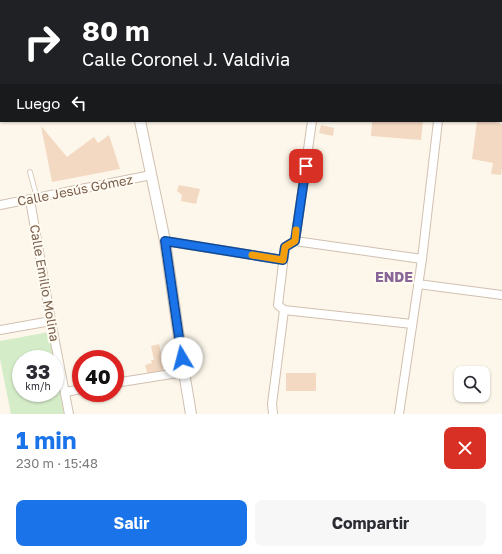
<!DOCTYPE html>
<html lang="es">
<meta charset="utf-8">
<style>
:root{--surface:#fff;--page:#f7f7f7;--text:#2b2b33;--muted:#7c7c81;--accent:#1a73e8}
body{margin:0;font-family:"Golos Text",sans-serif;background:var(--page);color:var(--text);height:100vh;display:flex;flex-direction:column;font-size:15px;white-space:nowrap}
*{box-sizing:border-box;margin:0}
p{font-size:13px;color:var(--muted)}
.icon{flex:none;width:22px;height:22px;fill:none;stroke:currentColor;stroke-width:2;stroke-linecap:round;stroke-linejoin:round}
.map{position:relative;height:414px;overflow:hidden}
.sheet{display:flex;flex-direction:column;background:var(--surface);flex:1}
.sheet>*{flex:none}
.top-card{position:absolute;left:0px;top:0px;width:502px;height:122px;box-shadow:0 1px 3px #0004;background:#202124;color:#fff;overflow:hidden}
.tools{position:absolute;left:454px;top:366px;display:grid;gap:8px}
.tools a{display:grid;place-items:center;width:36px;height:36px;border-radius:8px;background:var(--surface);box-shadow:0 1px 3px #0004;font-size:20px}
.speed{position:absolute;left:12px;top:350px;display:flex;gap:8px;font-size:20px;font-weight:700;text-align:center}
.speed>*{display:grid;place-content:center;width:52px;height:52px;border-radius:50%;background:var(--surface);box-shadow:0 1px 3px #0004;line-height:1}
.speed small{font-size:10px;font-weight:400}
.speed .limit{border:6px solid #d22;background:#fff;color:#111}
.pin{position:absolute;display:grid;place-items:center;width:34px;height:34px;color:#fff;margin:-17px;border-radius:8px;box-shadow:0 2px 6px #0006}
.me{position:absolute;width:44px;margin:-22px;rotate:352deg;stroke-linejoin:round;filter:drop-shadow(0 0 3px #0008)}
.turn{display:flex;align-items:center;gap:14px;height:84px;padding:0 16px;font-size:18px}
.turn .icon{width:52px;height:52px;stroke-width:2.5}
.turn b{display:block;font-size:28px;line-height:34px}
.then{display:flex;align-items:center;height:38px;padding:0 16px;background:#0003;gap:8px;font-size:15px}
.round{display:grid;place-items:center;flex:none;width:42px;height:42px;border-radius:8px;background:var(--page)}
.headline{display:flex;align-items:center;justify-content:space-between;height:68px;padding:0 16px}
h1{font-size:24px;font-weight:700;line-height:30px;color:var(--accent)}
.button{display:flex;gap:8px;margin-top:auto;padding:8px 16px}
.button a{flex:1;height:46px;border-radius:8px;background:var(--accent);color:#fff;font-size:16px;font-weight:700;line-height:46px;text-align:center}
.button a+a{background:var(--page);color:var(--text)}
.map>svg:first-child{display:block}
</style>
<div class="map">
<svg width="502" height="414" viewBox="0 0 502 414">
<rect width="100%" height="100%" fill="#fdf7eb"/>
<path fill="#d4ecc8" d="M 75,0 L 140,0 L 140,1 L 75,1 Z
M 49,332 L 54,359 L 21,359 L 21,393 L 55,393 L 55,365 L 64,414 L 11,414 L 0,359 L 0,341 Z"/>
<path fill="#f3d9c2" d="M 372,121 L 423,121 L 421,140 L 371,136 Z
M 477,121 L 492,121 L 502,124 L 502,168 L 501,175 L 491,174 L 493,163 L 472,159 Z
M 321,125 L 334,128 L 333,136 L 319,133 Z
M 41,126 L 67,157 L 94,137 L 98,143 L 109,135 L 120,169 L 52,182 Z
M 179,185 L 200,189 L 196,204 L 181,201 L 182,195 L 177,191 Z
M 159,344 L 164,366 L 162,372 L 148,375 L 145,365 L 152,363 L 151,360 L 154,360 L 151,346 Z
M 286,373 L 316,373 L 316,391 L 286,391 Z"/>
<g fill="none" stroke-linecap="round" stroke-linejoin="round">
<defs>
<path id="service" d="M 30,172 L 37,198"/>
<path id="minor" d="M 338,1 L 339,0
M 30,200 L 51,321 L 69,414
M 0,205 L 151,175
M 165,241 L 283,260
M 295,241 L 422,259
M 418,284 L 502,295
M 284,310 L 412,324
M 0,330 L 51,321
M 115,383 L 184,372
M 66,392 L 81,389
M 273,414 L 272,404 L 284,310 L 278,305 L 285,247 L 295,241 L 312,121
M 399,414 L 422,259 L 438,121"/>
<path id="tertiary" d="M 140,121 L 165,241 L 184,372 L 191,414"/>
<path id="secondary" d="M 43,0 L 45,1
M 147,0 L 148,1
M 224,0 L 227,1
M 67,1 L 67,0
M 501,91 L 502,91
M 501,111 L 502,112"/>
</defs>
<use href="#service" stroke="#d1c0af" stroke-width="5.5"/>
<use href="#minor" stroke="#d1c0af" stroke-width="10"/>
<use href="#tertiary" stroke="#d1c0af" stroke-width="12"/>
<use href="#secondary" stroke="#d4c1ad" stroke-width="14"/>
<use href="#service" stroke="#fff" stroke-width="4"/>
<use href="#minor" stroke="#fff" stroke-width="8"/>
<use href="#tertiary" stroke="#fff" stroke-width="10"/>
<use href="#secondary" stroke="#fff" stroke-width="12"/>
</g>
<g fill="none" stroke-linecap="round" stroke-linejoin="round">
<defs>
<path id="route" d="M 182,358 L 165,241 L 283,260 L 285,247 L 295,241 L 306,166"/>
</defs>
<use href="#route" stroke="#114b97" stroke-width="10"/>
<use href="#route" stroke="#1a73e8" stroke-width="7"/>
<path stroke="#f59e0b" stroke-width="7" d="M 252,255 L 283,260 L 285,247 L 295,241 L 296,230"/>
</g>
<g text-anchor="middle" stroke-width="4" stroke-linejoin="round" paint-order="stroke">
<g font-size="13" fill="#7a604d" stroke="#fffbf2">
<text transform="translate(75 190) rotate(-11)" y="5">Calle Jesús Gómez</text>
<text transform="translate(45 283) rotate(80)" y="5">Calle Emilio Molina</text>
</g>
<g font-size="14" font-weight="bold" fill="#896695" stroke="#fffbf2">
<text x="394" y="282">ENDE</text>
</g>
</g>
</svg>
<div class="tools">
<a><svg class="icon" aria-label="search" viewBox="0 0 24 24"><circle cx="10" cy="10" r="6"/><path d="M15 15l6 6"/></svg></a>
</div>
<div class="speed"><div>33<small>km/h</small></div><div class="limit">40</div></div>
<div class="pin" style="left:306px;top:166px;background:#d93025"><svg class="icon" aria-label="arrive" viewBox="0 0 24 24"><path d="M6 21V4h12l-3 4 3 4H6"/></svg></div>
<svg class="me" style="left:182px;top:358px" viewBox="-20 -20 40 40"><circle r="19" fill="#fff"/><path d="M0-13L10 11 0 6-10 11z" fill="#1a73e8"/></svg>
<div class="top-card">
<div class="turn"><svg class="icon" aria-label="right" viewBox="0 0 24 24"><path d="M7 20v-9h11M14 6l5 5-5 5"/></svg><div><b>80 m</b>Calle Coronel J. Valdivia</div></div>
<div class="then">Luego<svg class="icon" aria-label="left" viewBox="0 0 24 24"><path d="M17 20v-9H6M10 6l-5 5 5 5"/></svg></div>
</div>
</div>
<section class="sheet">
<div class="headline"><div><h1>1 min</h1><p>230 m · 15:48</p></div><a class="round" style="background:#d93025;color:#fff"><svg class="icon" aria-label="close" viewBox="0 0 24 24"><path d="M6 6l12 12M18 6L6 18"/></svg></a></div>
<div class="button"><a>Salir</a><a>Compartir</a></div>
</section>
